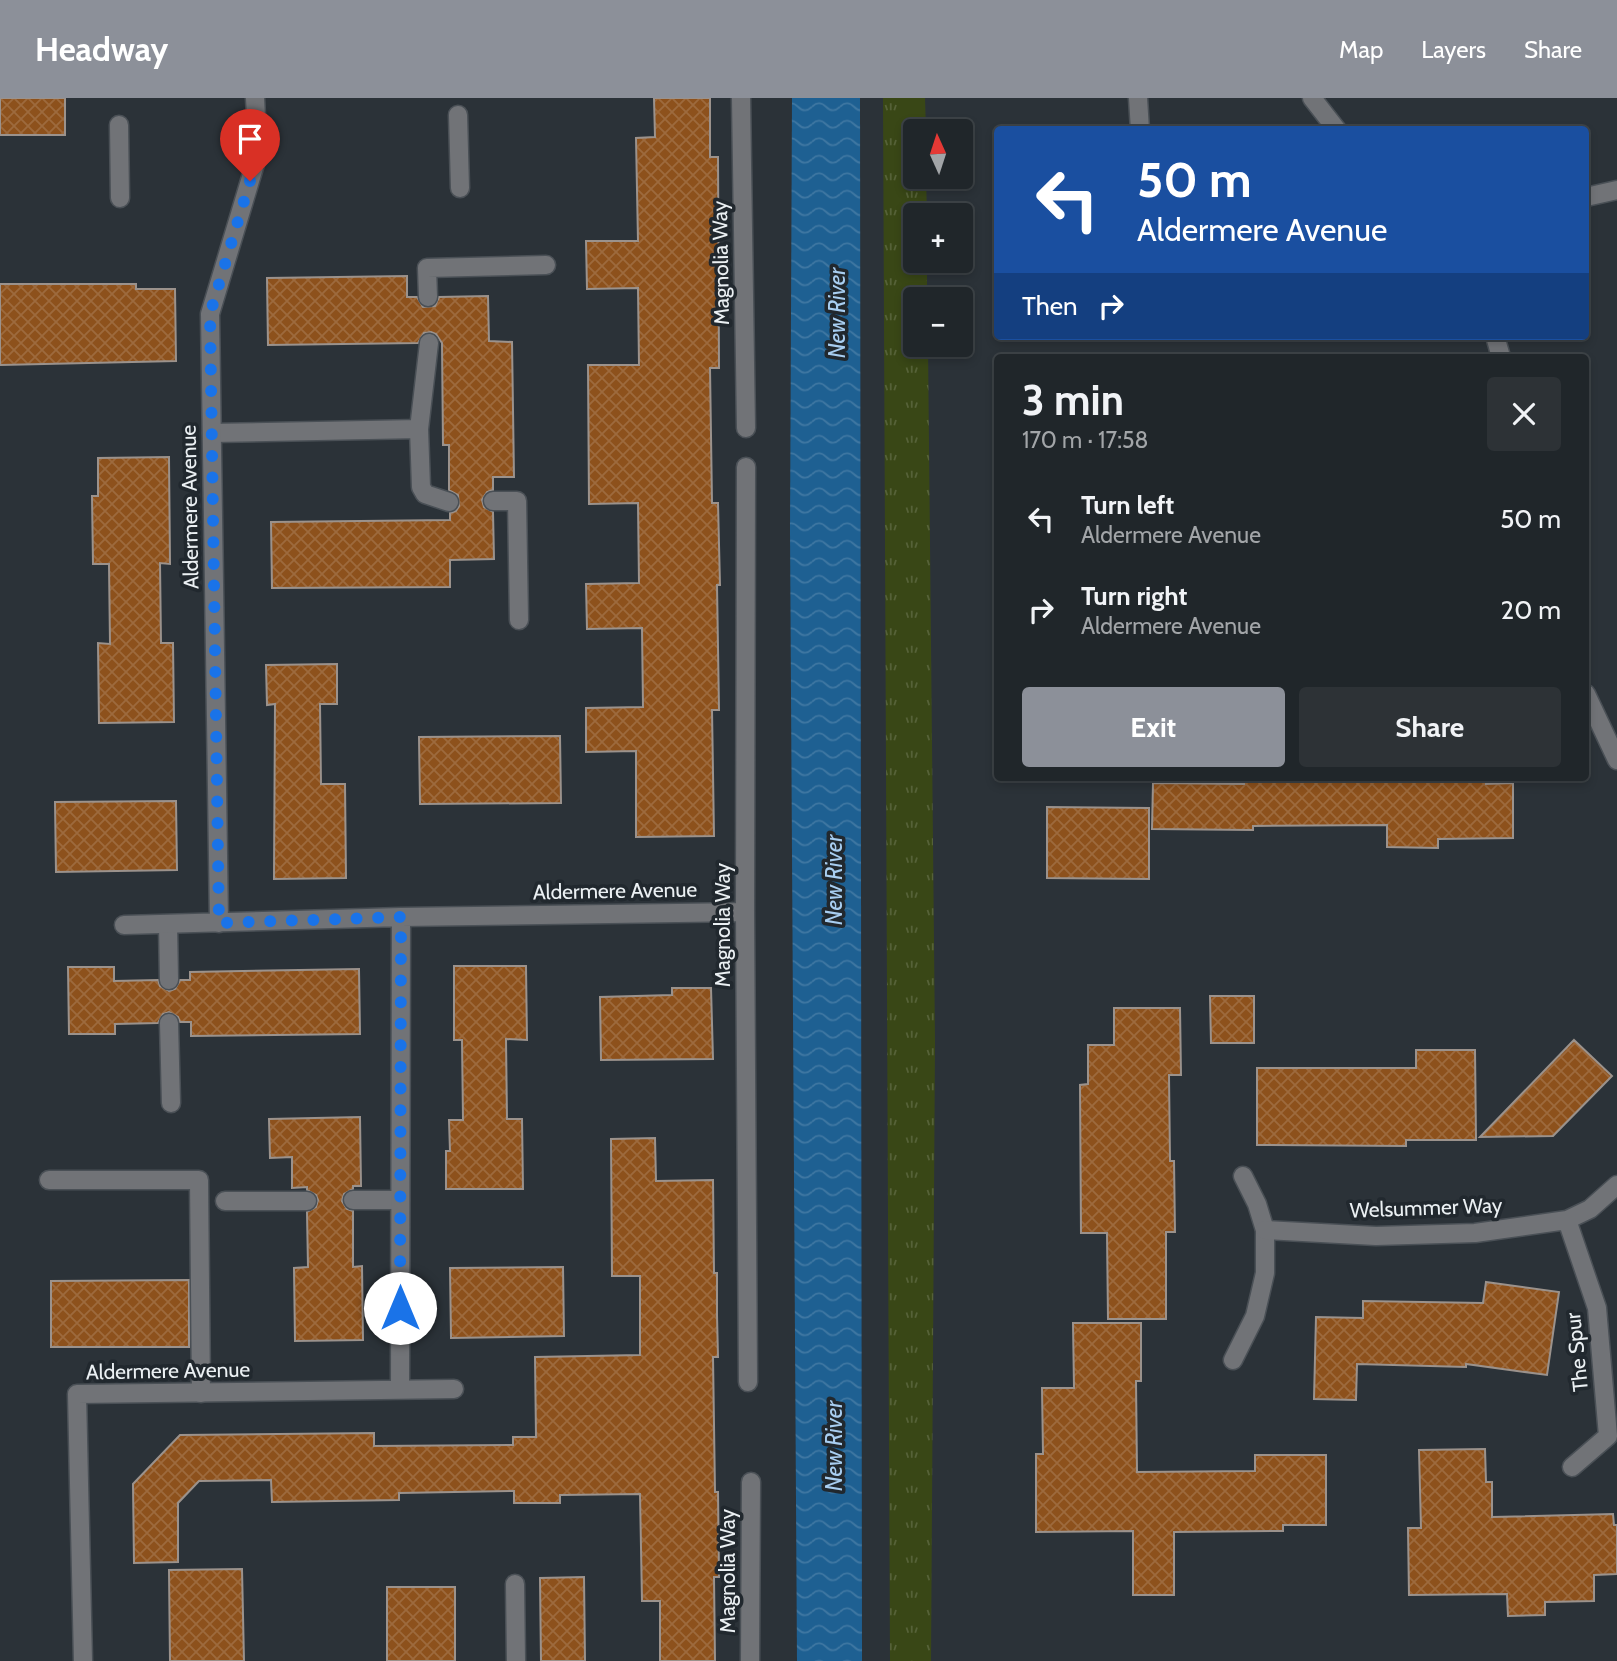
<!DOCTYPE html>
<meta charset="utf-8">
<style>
:root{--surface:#20262a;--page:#2d3236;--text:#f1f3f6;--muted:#a2a5a8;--line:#3d4347;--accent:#8c9099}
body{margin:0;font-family:Cabin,sans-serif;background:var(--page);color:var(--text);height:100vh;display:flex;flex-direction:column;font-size:26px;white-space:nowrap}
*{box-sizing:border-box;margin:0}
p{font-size:23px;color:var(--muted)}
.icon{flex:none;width:38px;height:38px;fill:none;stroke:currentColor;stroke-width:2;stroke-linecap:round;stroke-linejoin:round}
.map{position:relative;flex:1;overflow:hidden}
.drawer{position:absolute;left:994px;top:256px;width:595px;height:427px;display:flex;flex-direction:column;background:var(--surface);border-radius:7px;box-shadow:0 4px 10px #0003,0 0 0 2px var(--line)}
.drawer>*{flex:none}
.banner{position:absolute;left:994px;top:28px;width:595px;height:214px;border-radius:7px;box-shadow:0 4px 10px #0003,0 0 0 2px var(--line);background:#1a4fa0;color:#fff;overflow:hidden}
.needle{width:46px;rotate:357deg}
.tools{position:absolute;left:903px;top:21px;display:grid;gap:14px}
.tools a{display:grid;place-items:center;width:70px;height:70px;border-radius:7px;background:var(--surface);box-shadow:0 4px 10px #0003,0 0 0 2px var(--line);font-size:35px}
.pin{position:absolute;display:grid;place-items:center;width:60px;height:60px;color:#fff;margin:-72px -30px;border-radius:50% 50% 50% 0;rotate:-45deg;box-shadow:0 0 7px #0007}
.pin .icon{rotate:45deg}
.me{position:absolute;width:77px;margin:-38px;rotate:0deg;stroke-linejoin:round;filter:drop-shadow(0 0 5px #0008)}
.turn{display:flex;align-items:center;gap:24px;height:147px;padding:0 28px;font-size:32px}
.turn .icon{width:91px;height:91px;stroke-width:2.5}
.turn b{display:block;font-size:49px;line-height:60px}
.then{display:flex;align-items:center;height:66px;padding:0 28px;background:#0003;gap:14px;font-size:26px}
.round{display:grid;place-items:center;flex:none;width:74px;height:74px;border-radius:7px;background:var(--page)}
.headline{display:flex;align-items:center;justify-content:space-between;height:119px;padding:0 28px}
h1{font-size:42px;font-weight:700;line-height:52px}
.cta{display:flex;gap:14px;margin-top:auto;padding:14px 28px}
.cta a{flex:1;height:80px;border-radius:7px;background:var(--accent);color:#fff;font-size:28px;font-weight:700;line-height:80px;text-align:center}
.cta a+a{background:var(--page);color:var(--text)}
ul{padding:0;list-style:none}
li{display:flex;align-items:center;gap:21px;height:91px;padding:0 28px}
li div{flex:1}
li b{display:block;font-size:26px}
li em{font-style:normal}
header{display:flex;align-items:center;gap:42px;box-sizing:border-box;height:98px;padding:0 35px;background:var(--accent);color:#fff}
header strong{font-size:33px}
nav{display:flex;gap:38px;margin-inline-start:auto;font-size:24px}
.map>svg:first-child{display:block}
</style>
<header>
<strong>Headway</strong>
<nav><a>Map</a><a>Layers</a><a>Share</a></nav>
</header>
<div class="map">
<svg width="1617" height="1563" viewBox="0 0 1617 1563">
<defs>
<pattern id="grass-tufts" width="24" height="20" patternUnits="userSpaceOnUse" patternTransform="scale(1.75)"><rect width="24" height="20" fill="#394716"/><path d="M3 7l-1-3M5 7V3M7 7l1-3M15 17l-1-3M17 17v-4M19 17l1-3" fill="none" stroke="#566238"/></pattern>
<pattern id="water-waves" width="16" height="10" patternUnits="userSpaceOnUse" patternTransform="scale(1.75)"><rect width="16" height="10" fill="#1e6092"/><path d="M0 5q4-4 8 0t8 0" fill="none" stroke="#3f77a2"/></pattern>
<pattern id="building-cross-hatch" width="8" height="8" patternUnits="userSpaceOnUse" patternTransform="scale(1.75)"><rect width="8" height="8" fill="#8d511c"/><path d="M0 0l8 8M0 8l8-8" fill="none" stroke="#9d6a3d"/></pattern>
</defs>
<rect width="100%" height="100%" fill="#2b3238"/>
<path fill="url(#grass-tufts)" d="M 883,0 L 925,0 L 926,33 L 915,33 L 915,79 L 926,79 L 927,117 L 915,117 L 915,163 L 927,163 L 927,201 L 915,201 L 915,247 L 928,247 L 935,944 L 931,1563 L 890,1563 Z"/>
<path fill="url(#water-waves)" d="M 792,0 L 860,0 L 862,1563 L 797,1563 L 790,432 Z"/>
<path fill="url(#building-cross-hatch)" stroke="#9b928c" stroke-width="2" d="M 0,0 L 65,0 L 65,37 L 0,37 Z
M 654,0 L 710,0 L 710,59 L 718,59 L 719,270 L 710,270 L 712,405 L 718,405 L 720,487 L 717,487 L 719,612 L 712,612 L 714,738 L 636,739 L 636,653 L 586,654 L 586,610 L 643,609 L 642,530 L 587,531 L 586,486 L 639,485 L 638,405 L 589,406 L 588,267 L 639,267 L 638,190 L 587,191 L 586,143 L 638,143 L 636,40 L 655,39 Z
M 407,178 L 407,199 L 417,199 L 423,209 L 435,208 L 439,199 L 488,198 L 489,243 L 512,244 L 514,379 L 493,379 L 493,392 L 487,394 L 482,402 L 484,409 L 493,414 L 494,461 L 450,462 L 450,489 L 272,490 L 271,424 L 450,422 L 450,415 L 456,413 L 459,408 L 458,397 L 449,392 L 449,347 L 443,347 L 442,245 L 436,236 L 431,234 L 424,235 L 418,245 L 268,247 L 267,180 Z
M 0,186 L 136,186 L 136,191 L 175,191 L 176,263 L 0,267 Z
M 169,359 L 170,466 L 160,465 L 161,545 L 173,545 L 174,624 L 99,625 L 98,545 L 110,546 L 109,466 L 93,466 L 92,398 L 98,398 L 98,360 Z
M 337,566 L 337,606 L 320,606 L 321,686 L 345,686 L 346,780 L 274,781 L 275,606 L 267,607 L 266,567 Z
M 560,638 L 561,705 L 420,706 L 419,639 Z
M 1244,679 L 1486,679 L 1486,686 L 1513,685 L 1513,740 L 1438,741 L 1438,750 L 1387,749 L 1387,727 L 1253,728 L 1253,732 L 1152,731 L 1153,685 L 1244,686 Z
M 176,703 L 177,772 L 56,774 L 55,704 Z
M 1047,709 L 1149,710 L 1149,781 L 1047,780 Z
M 454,868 L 526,868 L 527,942 L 506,941 L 507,1021 L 522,1021 L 523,1091 L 446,1091 L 446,1053 L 450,1053 L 449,1022 L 463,1022 L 462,942 L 454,942 Z
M 68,869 L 114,869 L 114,883 L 158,882 L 160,888 L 169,893 L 175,891 L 180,882 L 190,882 L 190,874 L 359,871 L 360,936 L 191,938 L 191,924 L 180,924 L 178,919 L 169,914 L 163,916 L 158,925 L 115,926 L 115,936 L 69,936 Z
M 672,890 L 711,890 L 713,961 L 601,962 L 600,899 L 672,897 Z
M 1210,898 L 1254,898 L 1254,945 L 1211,945 Z
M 1114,910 L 1180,910 L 1181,977 L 1169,977 L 1170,1063 L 1174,1063 L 1175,1134 L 1166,1134 L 1166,1221 L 1108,1221 L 1107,1135 L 1081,1135 L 1080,987 L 1088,986 L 1088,947 L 1114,947 Z
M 1574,942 L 1612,978 L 1553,1038 L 1480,1039 Z
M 1416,952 L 1475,952 L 1476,1042 L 1406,1042 L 1406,1048 L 1257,1047 L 1257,970 L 1416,970 Z
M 360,1019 L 361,1088 L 353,1088 L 353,1091 L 344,1096 L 342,1103 L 347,1111 L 353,1113 L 353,1169 L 362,1168 L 363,1242 L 295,1243 L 294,1170 L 308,1169 L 307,1114 L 316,1109 L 318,1102 L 316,1097 L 307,1092 L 307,1089 L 292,1090 L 292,1059 L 270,1060 L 269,1021 Z
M 655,1040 L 656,1083 L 713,1082 L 714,1175 L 717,1175 L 717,1217 L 718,1259 L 713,1259 L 715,1394 L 718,1394 L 719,1479 L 714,1479 L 715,1563 L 660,1563 L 660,1503 L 642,1503 L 640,1396 L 560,1397 L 560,1405 L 514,1405 L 514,1393 L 399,1395 L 399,1402 L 272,1404 L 271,1382 L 199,1383 L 178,1405 L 178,1464 L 134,1465 L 133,1386 L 180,1337 L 374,1335 L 374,1348 L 513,1347 L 513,1339 L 536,1339 L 535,1259 L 640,1257 L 640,1178 L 612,1178 L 611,1041 Z
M 563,1169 L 564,1238 L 451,1240 L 450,1170 Z
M 189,1182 L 189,1249 L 51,1249 L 51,1183 Z
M 1486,1184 L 1559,1194 L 1547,1277 L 1466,1266 L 1466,1269 L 1357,1266 L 1356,1302 L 1314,1301 L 1316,1219 L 1363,1220 L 1363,1203 L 1483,1205 Z
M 1073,1225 L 1141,1225 L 1141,1283 L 1136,1283 L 1137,1374 L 1255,1373 L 1255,1357 L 1326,1357 L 1326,1427 L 1283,1427 L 1283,1433 L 1174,1434 L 1174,1497 L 1133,1497 L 1133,1433 L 1036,1434 L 1036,1356 L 1043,1356 L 1042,1290 L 1074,1290 Z
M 1485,1351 L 1486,1384 L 1492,1384 L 1492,1419 L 1613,1416 L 1614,1427 L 1617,1427 L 1617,1476 L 1594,1477 L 1594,1503 L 1545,1504 L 1545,1517 L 1508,1518 L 1507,1496 L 1409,1497 L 1408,1430 L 1421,1430 L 1419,1352 Z
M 242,1471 L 244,1563 L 170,1563 L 169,1472 Z
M 584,1479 L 585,1563 L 541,1563 L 540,1480 Z
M 387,1489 L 455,1489 L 455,1563 L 387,1563 Z"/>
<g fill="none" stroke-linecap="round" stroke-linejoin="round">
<defs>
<path id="lane" d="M 458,17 L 460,90
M 119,27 L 120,100
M 428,199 L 427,170 L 546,167
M 419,331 L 429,245
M 212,335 L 419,331 L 421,389 L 425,396 L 449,404
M 493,403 L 517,403 L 519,522
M 168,827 L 169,882
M 169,925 L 171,1005
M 49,1082 L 199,1082 L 201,1295
M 353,1102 L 400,1102
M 225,1103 L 307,1103
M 1233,1262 L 1255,1218 L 1265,1175 L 1265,1132 L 1257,1106 L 1243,1078
M 515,1486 L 516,1563"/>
<path id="street" d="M 741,0 L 746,330
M 1138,0 L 1140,32
M 1312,0 L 1337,32
M 1586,99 L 1617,92
M 1495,238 L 1501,259
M 746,369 L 745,814 L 748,1284
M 1586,596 L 1617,662
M 401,819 L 745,814
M 219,825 L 210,216 L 258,56 L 255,0
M 124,827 L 401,819 L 400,1291
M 1567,1122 L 1597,1210 L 1608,1338 L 1572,1369
M 1265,1132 L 1376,1138 L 1475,1135 L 1567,1122 L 1590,1111 L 1617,1087
M 83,1563 L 77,1296 L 454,1291
M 750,1563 L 751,1384"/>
</defs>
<use href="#lane" stroke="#4a5056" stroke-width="21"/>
<use href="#street" stroke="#4a5056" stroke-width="21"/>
<use href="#lane" stroke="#717377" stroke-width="18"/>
<use href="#street" stroke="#717377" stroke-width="18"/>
</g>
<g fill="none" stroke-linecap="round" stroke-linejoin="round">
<path stroke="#1a73e8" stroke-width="12" stroke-dasharray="0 21.6" d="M 250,83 L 210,216 L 219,825 L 401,819 L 400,1210"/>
</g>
<g text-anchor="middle" stroke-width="7" stroke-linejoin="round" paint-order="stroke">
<g font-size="21" fill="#ebf0f3" stroke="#21282e">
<text transform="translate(721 165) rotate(-91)" y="7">Magnolia Way</text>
<text transform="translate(190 409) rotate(-91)" y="7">Aldermere Avenue</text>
<text transform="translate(615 793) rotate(-1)" y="7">Aldermere Avenue</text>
<text transform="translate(723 827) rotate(-90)" y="7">Magnolia Way</text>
<text transform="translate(1426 1110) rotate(-2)" y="7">Welsummer Way</text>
<text transform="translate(1577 1254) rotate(-96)" y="7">The Spur</text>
<text transform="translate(168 1273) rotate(-1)" y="7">Aldermere Avenue</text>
<text transform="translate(728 1473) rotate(-90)" y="7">Magnolia Way</text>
</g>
<g font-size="23" font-style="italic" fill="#a8cef1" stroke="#21282e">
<text transform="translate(837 215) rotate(-90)" y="8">New River</text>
<text transform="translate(834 782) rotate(-90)" y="8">New River</text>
<text transform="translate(834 1348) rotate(-90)" y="8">New River</text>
</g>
</g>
</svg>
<div class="tools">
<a><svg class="needle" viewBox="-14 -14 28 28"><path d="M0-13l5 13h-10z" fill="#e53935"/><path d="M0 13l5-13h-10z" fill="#a2a5a8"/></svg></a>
<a>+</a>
<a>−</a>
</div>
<div class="pin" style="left:250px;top:83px;background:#d93025"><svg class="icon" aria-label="arrive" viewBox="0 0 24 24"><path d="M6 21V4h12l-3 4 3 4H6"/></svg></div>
<svg class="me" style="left:400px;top:1210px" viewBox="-20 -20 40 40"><circle r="19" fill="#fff"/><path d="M0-13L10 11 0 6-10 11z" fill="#1a73e8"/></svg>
<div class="banner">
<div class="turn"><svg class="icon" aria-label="left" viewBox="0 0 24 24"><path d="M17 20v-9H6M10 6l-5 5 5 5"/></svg><div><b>50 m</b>Aldermere Avenue</div></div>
<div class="then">Then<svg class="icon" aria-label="right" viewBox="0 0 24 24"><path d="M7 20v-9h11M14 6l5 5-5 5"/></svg></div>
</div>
<section class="drawer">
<div class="headline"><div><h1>3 min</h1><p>170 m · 17:58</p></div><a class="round"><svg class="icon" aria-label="close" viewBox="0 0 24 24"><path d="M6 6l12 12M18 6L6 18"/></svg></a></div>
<ul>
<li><svg class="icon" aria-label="left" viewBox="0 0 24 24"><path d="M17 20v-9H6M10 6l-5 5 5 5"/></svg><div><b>Turn left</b><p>Aldermere Avenue</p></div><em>50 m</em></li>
<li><svg class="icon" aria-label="right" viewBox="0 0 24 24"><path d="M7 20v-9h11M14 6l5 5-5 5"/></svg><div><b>Turn right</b><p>Aldermere Avenue</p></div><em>20 m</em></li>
</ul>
<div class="cta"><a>Exit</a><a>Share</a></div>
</section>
</div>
